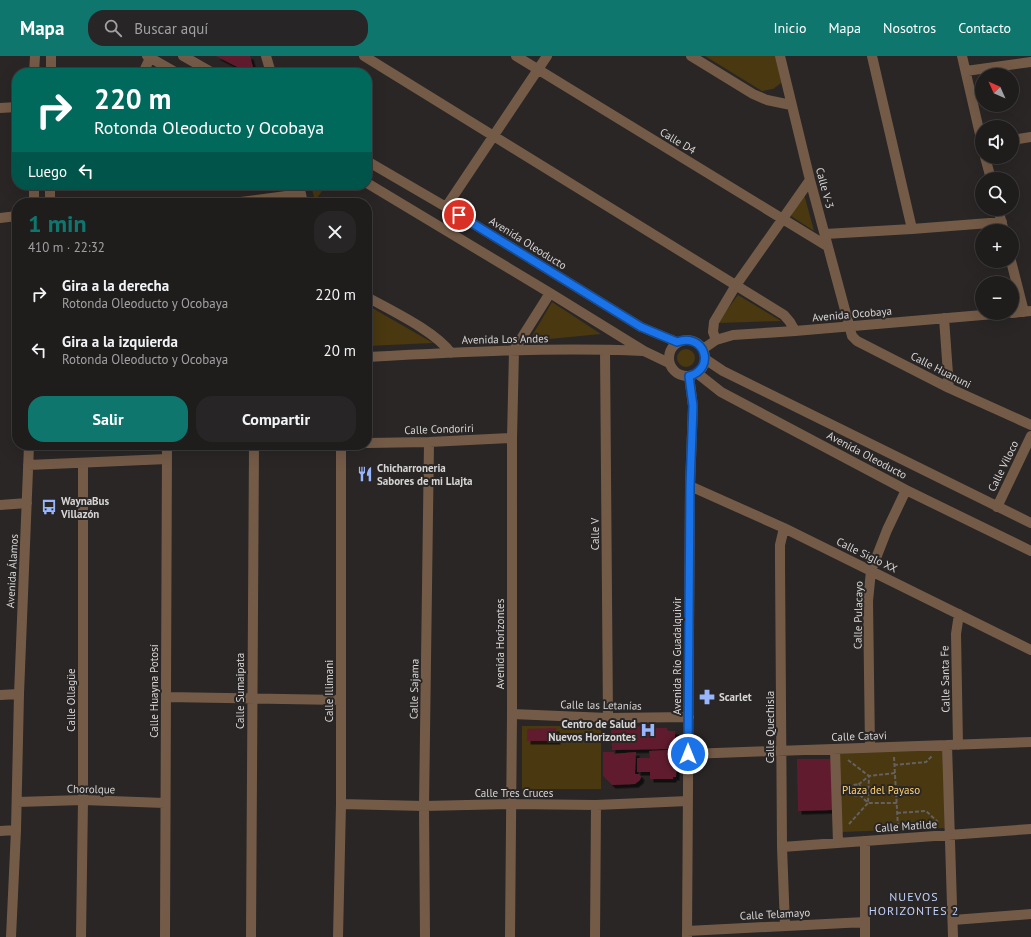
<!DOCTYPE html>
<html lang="es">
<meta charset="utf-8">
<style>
:root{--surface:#1f1c1c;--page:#272525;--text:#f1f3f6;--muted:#a1a1a3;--line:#3c3a3b;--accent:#0f766e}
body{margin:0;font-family:"PT Sans",sans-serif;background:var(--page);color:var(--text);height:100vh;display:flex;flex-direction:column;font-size:15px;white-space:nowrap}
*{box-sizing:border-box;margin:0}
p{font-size:13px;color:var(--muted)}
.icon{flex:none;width:22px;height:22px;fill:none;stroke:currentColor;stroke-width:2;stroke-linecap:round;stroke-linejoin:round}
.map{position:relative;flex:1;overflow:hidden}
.panel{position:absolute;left:12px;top:142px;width:360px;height:252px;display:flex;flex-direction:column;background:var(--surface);border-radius:16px;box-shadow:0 4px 16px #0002,0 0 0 1px var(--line)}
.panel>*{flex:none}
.hud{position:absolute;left:12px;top:12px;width:360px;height:122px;border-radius:16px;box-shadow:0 4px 16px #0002,0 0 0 1px var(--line);background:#00695c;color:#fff;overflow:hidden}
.needle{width:26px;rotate:315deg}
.controls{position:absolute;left:975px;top:12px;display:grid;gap:8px}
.controls a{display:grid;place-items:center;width:44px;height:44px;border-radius:50%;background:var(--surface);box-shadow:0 4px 16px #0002,0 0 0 1px var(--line);font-size:20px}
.pin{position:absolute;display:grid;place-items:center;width:34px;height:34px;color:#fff;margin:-17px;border:2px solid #fff;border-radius:50%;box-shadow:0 1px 4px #0007}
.me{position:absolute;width:44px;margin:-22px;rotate:0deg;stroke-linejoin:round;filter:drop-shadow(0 0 3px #0008)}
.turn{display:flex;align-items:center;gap:14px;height:84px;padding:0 16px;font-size:18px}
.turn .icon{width:52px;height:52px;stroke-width:2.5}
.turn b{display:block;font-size:28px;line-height:34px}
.then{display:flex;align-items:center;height:38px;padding:0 16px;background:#0003;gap:8px;font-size:15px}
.round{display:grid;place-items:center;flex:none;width:42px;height:42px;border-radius:16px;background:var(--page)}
.head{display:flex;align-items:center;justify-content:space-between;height:68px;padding:0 16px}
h1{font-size:24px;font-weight:800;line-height:30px;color:var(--accent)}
.action{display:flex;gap:8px;margin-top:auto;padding:8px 16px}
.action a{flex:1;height:46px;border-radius:16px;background:var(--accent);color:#fff;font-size:16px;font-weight:800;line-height:46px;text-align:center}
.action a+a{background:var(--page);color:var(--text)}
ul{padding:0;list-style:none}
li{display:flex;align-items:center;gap:12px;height:56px;padding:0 16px}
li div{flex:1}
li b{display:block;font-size:15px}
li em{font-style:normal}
header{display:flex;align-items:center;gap:24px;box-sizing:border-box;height:56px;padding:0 20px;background:var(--accent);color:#fff}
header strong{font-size:19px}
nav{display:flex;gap:22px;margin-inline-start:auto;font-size:14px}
.search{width:280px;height:36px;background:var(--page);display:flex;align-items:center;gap:10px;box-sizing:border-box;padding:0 14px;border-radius:16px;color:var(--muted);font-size:15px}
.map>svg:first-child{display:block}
</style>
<header>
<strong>Mapa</strong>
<div class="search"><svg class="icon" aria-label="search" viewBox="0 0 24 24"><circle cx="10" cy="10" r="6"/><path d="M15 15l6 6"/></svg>Buscar aquí</div>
<nav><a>Inicio</a><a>Mapa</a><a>Nosotros</a><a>Contacto</a></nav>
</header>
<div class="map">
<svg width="1031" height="881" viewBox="0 0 1031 881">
<defs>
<filter id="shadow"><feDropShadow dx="3.5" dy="3.5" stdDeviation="0" flood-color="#0009"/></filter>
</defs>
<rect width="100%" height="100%" fill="#292625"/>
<path fill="#493810" d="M 705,0 L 777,0 L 781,27 L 773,33 L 762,35 Z
M 311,129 L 326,129 L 315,145 Z
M 804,138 L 814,175 L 791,160 Z
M 738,239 L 781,265 L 717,267 Z
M 552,246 L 601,278 L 529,285 Z
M 367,249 L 433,287 L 367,290 Z
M677 302a9 9 0 1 1 18 0a9 9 0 1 1-18 0Z
M 522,670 L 601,670 L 601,733 L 522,733 Z
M 943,691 L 945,772 L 842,776 L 839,696 Z"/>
<path fill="#601d2e" filter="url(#shadow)" d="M 216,0 L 250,0 L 253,11 L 249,15 L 243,14 Z
M 652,670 L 653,672 L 667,672 L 668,675 L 675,675 L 675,691 L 668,691 L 668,693 L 612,694 L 611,671 Z
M 556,672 L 557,685 L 527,685 L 527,673 Z
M 668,694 L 668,698 L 675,698 L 677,700 L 676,721 L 673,721 L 673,723 L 650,723 L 650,716 L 637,716 L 637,702 L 650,702 L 649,695 Z
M 603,696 L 614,696 L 614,698 L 636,696 L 635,718 L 639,718 L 641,721 L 640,724 L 635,728 L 612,729 L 603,720 Z
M 797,703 L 832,703 L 833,754 L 798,755 Z"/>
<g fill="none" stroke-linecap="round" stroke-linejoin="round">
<path stroke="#646160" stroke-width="2" stroke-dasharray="4 2" stroke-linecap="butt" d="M 894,701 L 898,771
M 848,704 L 869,720 L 858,729
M 894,709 L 926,706 L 932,700
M 895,717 L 869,720 L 868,747 L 897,747
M850.5 734a5.5 5.5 0 1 1 11 0a5.5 5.5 0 1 1-11 0Z
M 897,757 L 926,755 L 938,766
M 849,768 L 868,747 L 859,738"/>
<path stroke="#745b48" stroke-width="10" d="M 147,0 L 177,17
M 183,0 L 213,17
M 266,0 L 271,17
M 364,0 L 784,259 L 790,266 L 795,275
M 516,0 L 827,190
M 691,0 L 753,38 L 767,44 L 791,49
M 780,0 L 810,124 L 852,280 L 857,285 L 949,332 L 1031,369
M 872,0 L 912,173
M 962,0 L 982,87
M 966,15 L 1031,6
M 34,17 L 35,0
M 51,17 L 51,0
M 143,17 L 150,2
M 0,52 L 17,51
M 1012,84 L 1031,81
M 985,101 L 991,123
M 367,105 L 446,151 L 641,271 L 677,286
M 367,127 L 550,237 L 644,295 L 669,307
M 34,129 L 34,147
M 299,129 L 303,147
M 50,147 L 50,129
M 233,147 L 301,138
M 446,151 L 547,0
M 998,153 L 1004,175
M 0,162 L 17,160
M 825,178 L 912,173 L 1002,166
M 1011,205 L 1024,256
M 367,241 C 392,255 435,275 451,297
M 1012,257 L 1031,255
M 944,262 L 949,332
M 716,284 L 713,276 L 714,266 L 736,229 L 810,124
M669 302a18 18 0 1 1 36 0a18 18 0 1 1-36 0Z
M 703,293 L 716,284 L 733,279 L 795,275 L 1006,257
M 605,294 L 608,662
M 367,301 C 459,296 551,291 643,295
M 705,303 L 723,315 L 1031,467
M 697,317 L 721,336 L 906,434 L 1031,495
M 367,387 L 429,386 L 512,382
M 28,409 L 167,403
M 690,430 L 784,472 L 1031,594
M 0,449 L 27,447
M 997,451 L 1031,380
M 784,472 L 780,489 L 780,507 L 782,791 L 785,870
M 0,639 L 19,638
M 166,641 L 341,644
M 512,658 L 608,662 L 689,661
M 947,689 L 953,881
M 958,689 L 956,578 L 959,558
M 870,692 L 868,545 L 871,515 L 887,474 L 906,434
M 835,693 L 838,787
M 688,698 L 1031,686
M 17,746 L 83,744 L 165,747
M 341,748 L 424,750 L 511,748 L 596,749 L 688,745
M 0,775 L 16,774
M 782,791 L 1031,773
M 953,864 L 1031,858
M 687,875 L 865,866
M 11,881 L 16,774 L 19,638 L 29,389
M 81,881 L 83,744 L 83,407
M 165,881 L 167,389
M 251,881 L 254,389
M 338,881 L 341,748 L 341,389
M 425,881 L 424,750 L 429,386
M 510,881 L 512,658 L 512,382 L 514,294 L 550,237
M 595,881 L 596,749
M 687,881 L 690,430 L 693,350 L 689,320
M 865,881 L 865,785"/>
</g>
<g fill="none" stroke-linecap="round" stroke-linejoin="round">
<defs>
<path id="route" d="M 459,159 L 641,271 L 677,286 C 705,276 716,313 689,320 L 693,350 L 690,430 L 688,698"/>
</defs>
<use href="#route" stroke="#114b97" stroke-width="10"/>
<use href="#route" stroke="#1a73e8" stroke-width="7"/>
</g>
<defs>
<symbol id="restaurant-bare" viewBox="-9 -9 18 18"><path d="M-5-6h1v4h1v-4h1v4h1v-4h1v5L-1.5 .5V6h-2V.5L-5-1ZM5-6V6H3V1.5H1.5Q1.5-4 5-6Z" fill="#98b6fd" stroke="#292625" stroke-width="2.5" paint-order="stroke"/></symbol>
<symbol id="bus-bare" viewBox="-9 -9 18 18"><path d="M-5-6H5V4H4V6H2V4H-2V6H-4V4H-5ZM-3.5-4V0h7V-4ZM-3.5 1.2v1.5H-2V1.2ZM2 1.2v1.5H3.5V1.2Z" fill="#98b6fd" stroke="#292625" stroke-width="2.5" paint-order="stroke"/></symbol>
<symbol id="pharmacy-bare" viewBox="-9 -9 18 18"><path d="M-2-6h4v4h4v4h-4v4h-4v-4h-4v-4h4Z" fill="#98b6fd" stroke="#292625" stroke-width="2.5" paint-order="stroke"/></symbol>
<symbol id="hospital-bare" viewBox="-9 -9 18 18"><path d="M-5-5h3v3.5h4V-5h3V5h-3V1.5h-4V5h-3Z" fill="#98b6fd" stroke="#292625" stroke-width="2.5" paint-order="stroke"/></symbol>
</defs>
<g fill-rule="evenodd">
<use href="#restaurant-bare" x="354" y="407" width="22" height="22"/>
<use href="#bus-bare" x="38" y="440" width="22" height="22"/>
<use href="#pharmacy-bare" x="696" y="630" width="22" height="22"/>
<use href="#hospital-bare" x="637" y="663" width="22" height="22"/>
</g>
<g text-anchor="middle" stroke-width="4" stroke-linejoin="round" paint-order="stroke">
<g font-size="11" fill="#d7d5d5" stroke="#292625">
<text transform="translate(678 85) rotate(31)" y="4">Calle D4</text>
<text transform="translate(825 132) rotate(75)" y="4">Calle V-3</text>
<text transform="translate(528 187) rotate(32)" y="4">Avenida Oleoducto</text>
<text transform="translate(852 258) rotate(-5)" y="4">Avenida Ocobaya</text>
<text transform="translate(505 283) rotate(-1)" y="4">Avenida Los Andes</text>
<text transform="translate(941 314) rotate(27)" y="4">Calle Huanuni</text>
<text transform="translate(439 373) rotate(-2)" y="4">Calle Condoriri</text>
<text transform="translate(867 399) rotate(28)" y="4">Avenida Oleoducto</text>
<text transform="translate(1003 410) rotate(-64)" y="4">Calle Viloco</text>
<text transform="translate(595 478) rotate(-90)" y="4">Calle V</text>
<text transform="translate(867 499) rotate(26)" y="4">Calle Siglo XX</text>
<text transform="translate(12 515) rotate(-87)" y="4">Avenida Álamos</text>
<text transform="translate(858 559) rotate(-89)" y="4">Calle Pulacayo</text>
<text transform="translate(500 588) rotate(-90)" y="4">Avenida Horizontes</text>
<text transform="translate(677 600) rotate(-90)" y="4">Avenida Río Guadalquivir</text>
<text transform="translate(945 623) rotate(-91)" y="4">Calle Santa Fe</text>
<text transform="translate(414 633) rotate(-89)" y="4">Calle Sajama</text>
<text transform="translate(154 635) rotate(-90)" y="4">Calle Huayna Potosí</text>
<text transform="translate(240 635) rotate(-90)" y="4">Calle Sumaipata</text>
<text transform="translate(329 635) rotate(-90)" y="4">Calle Illimani</text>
<text transform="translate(71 644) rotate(-90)" y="4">Calle Ollagüe</text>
<text transform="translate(601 649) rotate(1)" y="4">Calle las Letanías</text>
<text transform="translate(770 671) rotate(-90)" y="4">Calle Quechisla</text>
<text transform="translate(859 680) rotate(-2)" y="4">Calle Catavi</text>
<text transform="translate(91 733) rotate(1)" y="4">Chorolque</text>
<text x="514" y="741">Calle Tres Cruces</text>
<text transform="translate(906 770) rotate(-4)" y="4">Calle Matilde</text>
<text transform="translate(775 858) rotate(-3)" y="4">Calle Telamayo</text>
</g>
<g font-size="11" font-weight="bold" fill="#d7d5d5" stroke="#292625" text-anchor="start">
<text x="377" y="416">Chicharroneria<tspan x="377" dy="13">Sabores de mi Llajta</tspan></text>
<text x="61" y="449">WaynaBus<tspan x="61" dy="13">Villazón</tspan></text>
<text x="719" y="645">Scarlet</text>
<text x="636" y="672" text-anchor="end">Centro de Salud<tspan x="636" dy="13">Nuevos Horizontes</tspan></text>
</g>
<g font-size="11" fill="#ffd26f" stroke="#292625">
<text x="881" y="738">Plaza del Payaso</text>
</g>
<g font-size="12" letter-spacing="1" fill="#c1d2fb" stroke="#292625">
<text x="914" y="845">NUEVOS<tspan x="914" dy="14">HORIZONTES 2</tspan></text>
</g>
</g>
</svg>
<div class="controls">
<a><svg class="needle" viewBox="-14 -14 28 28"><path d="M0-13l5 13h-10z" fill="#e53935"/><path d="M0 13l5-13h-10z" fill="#a1a1a3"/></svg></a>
<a><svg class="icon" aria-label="sound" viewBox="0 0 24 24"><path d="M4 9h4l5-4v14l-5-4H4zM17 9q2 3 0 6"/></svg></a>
<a><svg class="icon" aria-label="search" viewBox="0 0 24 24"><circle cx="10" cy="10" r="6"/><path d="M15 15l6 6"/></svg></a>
<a>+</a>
<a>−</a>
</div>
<div class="pin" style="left:459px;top:159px;background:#d93025"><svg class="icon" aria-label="arrive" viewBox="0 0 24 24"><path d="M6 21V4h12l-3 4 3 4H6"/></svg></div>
<svg class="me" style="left:688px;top:698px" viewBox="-20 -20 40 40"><circle r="17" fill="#1a73e8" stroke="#fff" stroke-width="3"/><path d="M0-11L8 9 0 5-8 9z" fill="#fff"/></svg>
<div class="hud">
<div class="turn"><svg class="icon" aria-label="right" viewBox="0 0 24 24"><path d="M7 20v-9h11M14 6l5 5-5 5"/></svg><div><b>220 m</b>Rotonda Oleoducto y Ocobaya</div></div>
<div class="then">Luego<svg class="icon" aria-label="left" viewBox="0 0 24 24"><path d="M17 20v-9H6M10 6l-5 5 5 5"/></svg></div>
</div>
<section class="panel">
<div class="head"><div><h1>1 min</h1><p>410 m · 22:32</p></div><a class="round"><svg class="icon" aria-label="close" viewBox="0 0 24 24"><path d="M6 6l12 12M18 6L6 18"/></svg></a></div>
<ul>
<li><svg class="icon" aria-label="right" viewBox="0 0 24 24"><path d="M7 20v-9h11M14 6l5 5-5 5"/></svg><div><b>Gira a la derecha</b><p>Rotonda Oleoducto y Ocobaya</p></div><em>220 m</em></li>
<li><svg class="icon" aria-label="left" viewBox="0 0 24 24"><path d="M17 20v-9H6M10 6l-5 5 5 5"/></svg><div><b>Gira a la izquierda</b><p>Rotonda Oleoducto y Ocobaya</p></div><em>20 m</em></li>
</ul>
<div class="action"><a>Salir</a><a>Compartir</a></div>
</section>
</div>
